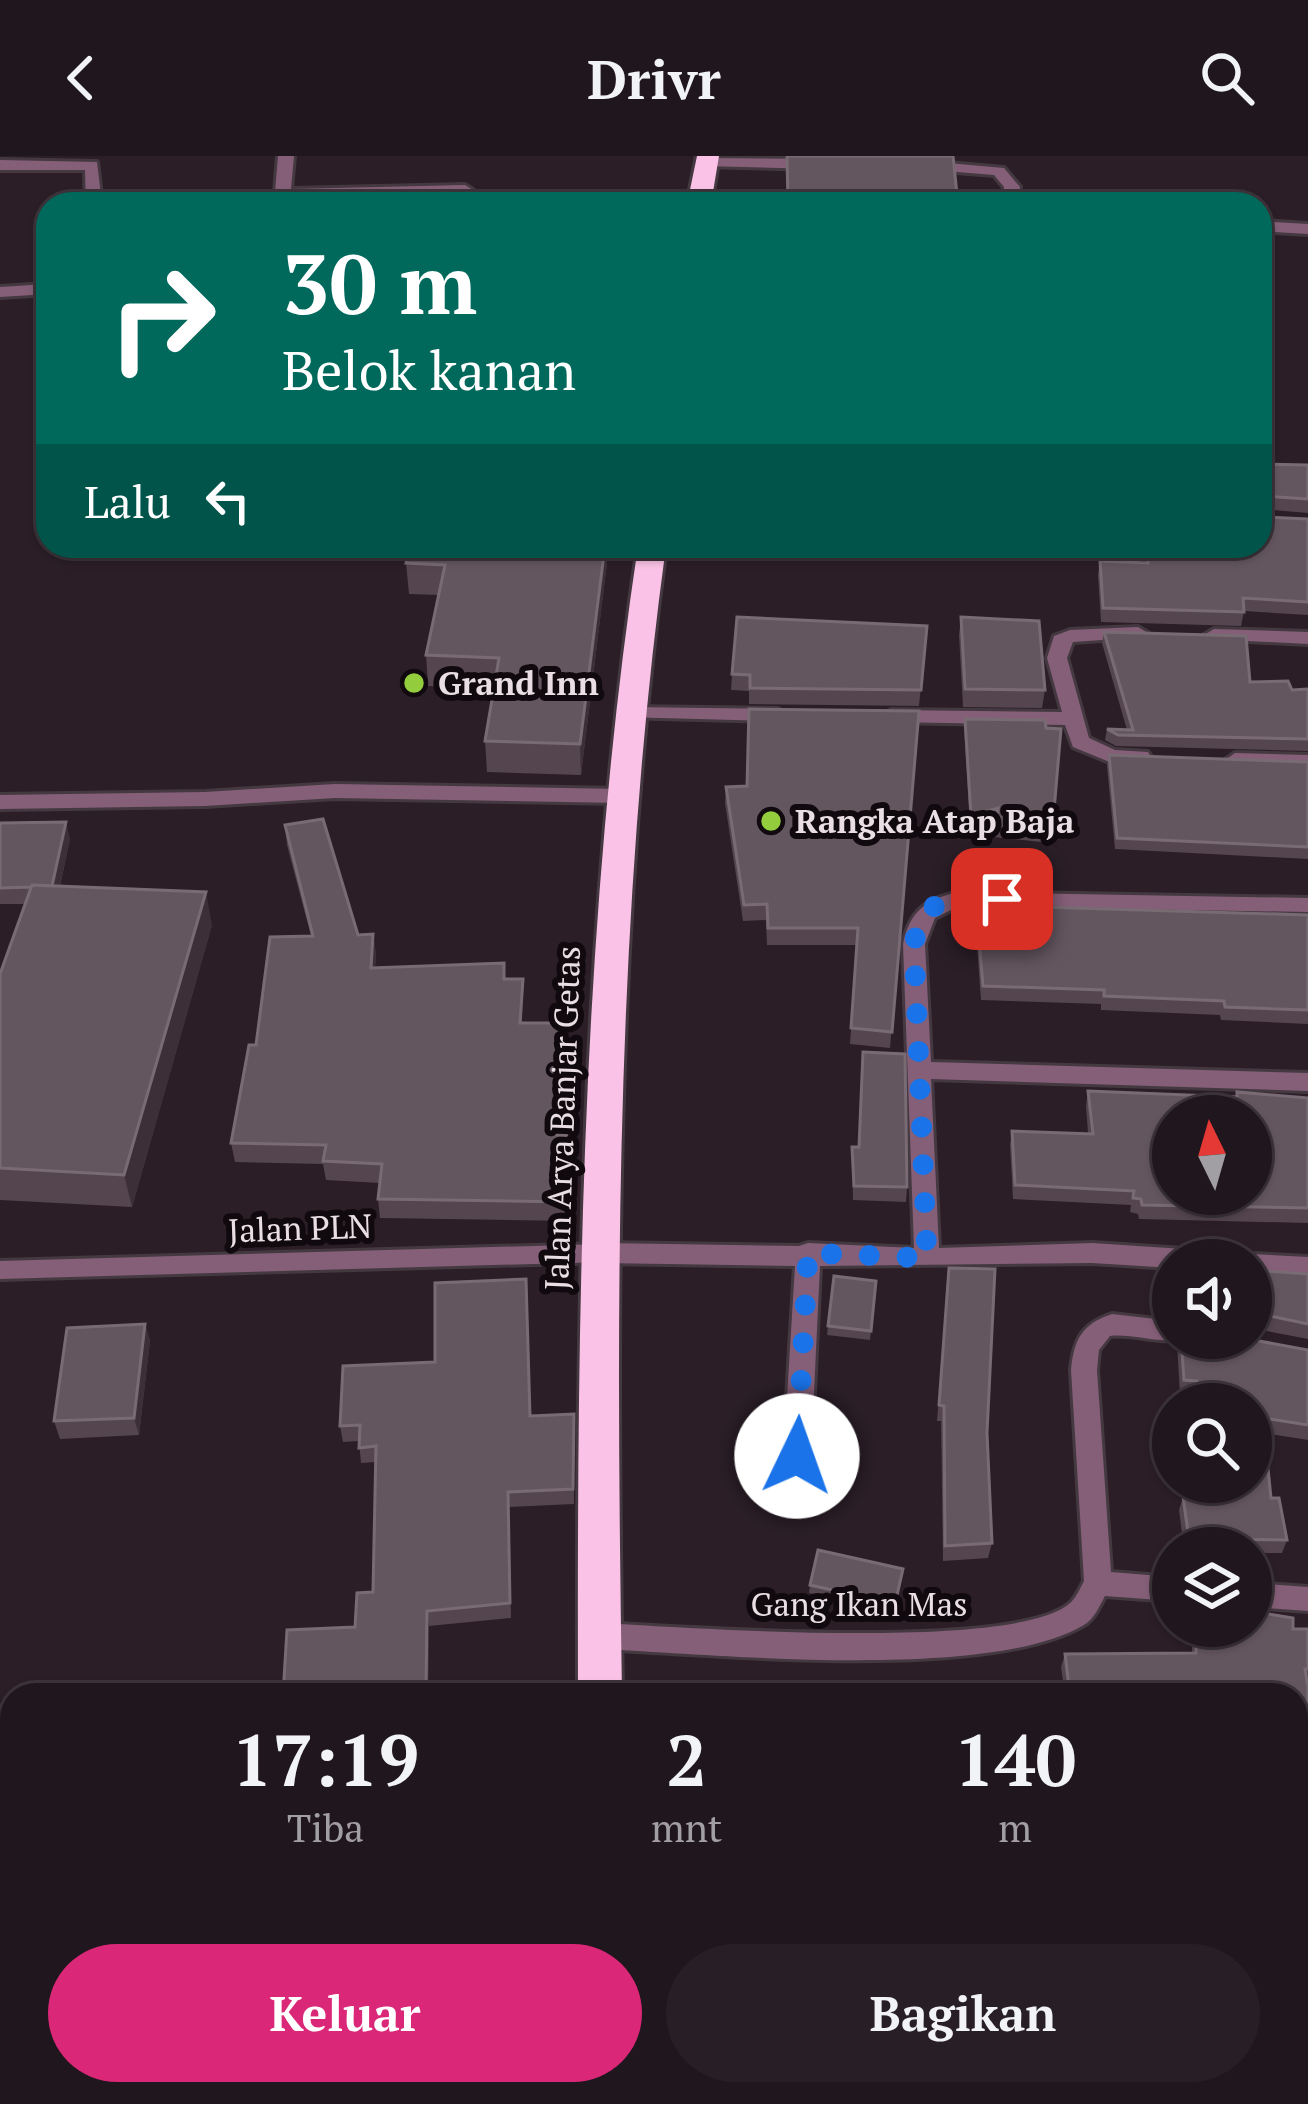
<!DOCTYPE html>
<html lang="id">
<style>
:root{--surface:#20161d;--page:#281f26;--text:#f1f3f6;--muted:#a29fa4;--line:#3d353b;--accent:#db2777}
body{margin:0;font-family:"PT Serif",serif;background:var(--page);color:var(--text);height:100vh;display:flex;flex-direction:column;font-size:45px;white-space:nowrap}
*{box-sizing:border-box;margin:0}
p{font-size:39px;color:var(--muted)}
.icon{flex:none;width:66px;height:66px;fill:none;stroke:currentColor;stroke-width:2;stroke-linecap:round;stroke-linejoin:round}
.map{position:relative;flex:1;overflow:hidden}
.details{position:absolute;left:0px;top:1527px;width:1308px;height:423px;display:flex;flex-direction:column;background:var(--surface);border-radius:36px 36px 0 0;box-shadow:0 3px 9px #0004,0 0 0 3px var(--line)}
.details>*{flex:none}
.top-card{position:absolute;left:36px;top:36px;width:1236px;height:366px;border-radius:36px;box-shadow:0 3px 9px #0004,0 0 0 3px var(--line);background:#00695c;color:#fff;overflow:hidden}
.needle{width:78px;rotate:355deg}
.tools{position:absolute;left:1152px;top:939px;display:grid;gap:24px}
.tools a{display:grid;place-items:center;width:120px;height:120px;border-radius:50%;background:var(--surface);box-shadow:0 3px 9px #0004,0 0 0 3px var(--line);font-size:60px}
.pin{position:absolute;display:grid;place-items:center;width:102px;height:102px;color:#fff;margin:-51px;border-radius:24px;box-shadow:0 6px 18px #0006}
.me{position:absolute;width:132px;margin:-66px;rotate:3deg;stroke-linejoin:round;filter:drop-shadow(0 0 9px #0008)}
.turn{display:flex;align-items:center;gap:42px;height:252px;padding:0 48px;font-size:54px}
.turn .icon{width:156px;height:156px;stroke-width:2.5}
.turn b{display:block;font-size:84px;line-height:102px}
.then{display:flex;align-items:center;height:114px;padding:0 48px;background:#0003;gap:24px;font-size:45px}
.eta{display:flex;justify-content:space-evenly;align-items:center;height:204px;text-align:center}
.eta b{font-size:72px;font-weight:700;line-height:84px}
.cta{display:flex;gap:24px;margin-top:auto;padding:24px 48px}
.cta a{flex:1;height:138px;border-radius:72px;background:var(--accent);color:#fff;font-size:48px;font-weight:700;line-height:138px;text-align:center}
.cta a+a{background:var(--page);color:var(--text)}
header{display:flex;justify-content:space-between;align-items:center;height:156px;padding:0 48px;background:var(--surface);font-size:54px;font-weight:700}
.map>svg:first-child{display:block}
</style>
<header><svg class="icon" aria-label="back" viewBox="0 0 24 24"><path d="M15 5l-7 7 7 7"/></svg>Drivr<svg class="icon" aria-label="search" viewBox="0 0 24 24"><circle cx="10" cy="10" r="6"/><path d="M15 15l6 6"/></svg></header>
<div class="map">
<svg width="1308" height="1948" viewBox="0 0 1308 1948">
<rect width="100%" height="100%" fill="#2b1e27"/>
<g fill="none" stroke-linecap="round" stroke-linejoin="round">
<defs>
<path id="lane" d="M 898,390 L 914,390 L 918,398 L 916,401 L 904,401 Z
M 603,1088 L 611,1091 L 614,1097 L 611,1103 L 603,1106 L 0,1123 L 0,1105 Z"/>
<path id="street" d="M 278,0 L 294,0 L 291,33 L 465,29 L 473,34 L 465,39 L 290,42 L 290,48 L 274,48 Z
M 707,2 L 818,3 L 826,8 L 818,13 L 702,10 L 699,7 Z
M 0,4 L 97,6 L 102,48 L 86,48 L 85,14 L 0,14 Z
M 925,5 L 1004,12 L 1020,31 L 1018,48 L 1002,48 L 1004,31 L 994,19 L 920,13 L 917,10 Z
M 1260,65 L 1308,68 L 1308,78 L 1260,75 Z
M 48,128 L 48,138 L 0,141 L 0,131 Z
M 1138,471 L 1148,477 L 1145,481 L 1073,486 L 1067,502 L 1089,582 L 1115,594 L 1148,596 L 1151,601 L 1148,606 L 1112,607 L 1073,591 L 1065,569 L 891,566 L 881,560 L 891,554 L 1062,556 L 1047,502 L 1054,480 L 1070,474 Z
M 1214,473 L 1308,476 L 1308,488 L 1207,483 L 1204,479 Z
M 630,551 L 778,553 L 788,559 L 778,565 L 623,561 L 620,557 Z
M 1235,597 L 1308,599 L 1308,613 L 1228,609 L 1225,604 Z
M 335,628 L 621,633 L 631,640 L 621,647 L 335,642 L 205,650 L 0,653 L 0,639 L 205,636 Z
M 959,736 L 1308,742 L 1308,756 L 959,750 L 935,762 L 925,788 L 931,906 L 1308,917 L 1308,935 L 931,923 L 939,1092 L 1092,1087 L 1199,1094 L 1208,1097 L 1212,1104 L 1173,1104 L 1173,1112 L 1092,1107 L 820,1110 L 809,1341 L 805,1349 L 795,1353 L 785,1349 L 781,1341 L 795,1110 L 603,1107 L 594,1104 L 590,1097 L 594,1090 L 603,1087 L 799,1090 L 808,1087 L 914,1092 L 903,788 C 910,754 927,743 959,736 Z
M 1251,1098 L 1308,1101 L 1308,1121 L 1251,1118 L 1251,1104 L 1241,1104 Z
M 1112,1158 L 1173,1165 L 1173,1182 L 1182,1182 C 1160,1189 1134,1177 1110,1180 L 1099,1194 L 1097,1214 L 1111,1416 L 1173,1421 L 1173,1445 L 1105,1440 C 1099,1451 1094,1463 1084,1469 C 987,1526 716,1498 599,1493 L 589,1489 L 585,1480 L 589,1471 L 599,1467 C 684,1471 1010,1496 1069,1448 C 1075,1443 1080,1433 1084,1425 L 1071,1214 C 1074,1183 1082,1168 1112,1158 Z
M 1251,1427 L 1308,1431 L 1308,1455 L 1251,1451 Z"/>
<path id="highway" d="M 697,0 L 719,0 L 711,48 L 687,48 Z
M 638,390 L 666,390 C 614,770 616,1156 622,1539 L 578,1539 C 577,1156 581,769 638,390 Z
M 581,1938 L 631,1938 L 631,1948 L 581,1948 Z"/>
</defs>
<use href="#lane" stroke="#453941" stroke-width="6"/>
<use href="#street" stroke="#453941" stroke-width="6"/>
<use href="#highway" stroke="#453941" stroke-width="6"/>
<use href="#lane" fill="#855f78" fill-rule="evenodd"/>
<use href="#street" fill="#855f78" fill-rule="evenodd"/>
<use href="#highway" fill="#fac2e6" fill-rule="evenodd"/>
</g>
<path fill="#54454f" d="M 1260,308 L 1308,309 L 1308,357 L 1260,353 Z
M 1263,361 L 1308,363 L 1308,459 L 1244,455 L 1241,470 L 1101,466 L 1098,419 L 1100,405 L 1146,407 L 1146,390 L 1260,390 Z
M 410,390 L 609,390 L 581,619 L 487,616 L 485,585 L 494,533 L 428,530 L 426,499 L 439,439 L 409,438 L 406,407 Z
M 961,461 L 1045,534 L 1042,552 L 963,551 L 959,479 Z
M 927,470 L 919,550 L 749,548 L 749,535 L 731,534 L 732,518 Z
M 1104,476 L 1250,526 L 1292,534 L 1308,533 L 1308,595 L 1116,590 L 1105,584 L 1107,573 L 1127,574 L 1102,487 Z
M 919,555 L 890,892 L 850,888 L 857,789 L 767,789 L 766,764 L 743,765 L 725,647 L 726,631 L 747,630 Z
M 965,563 L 1052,678 L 1050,687 L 994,681 L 996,662 L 970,669 L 964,572 Z
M 1109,599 L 1308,606 L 1308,703 L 1115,693 L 1107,610 Z
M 0,667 L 70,683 L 60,730 L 212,769 L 132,1051 L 0,1044 L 0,818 L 25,748 L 0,748 Z
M 285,669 L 358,779 L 373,778 L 376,798 L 375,812 L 523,823 L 522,867 L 563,887 L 559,979 L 574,998 L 570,1065 L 380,1062 L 378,1043 L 380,1027 L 326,1024 L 323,1008 L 235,1006 L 231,987 L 256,889 L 311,780 L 287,689 Z
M 976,749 L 1308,759 L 1308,868 L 1221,864 L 1220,859 L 1101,854 L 1101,848 L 981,844 L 975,763 Z
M 1088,935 L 1235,941 L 1237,936 L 1308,942 L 1308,1067 L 1139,1063 L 1138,1058 L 1130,1056 L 1131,1049 L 1013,1043 L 1010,989 L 1012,975 L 1088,977 L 1086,950 Z
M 852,991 L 907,1031 L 906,1046 L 853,1044 Z
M 949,1112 L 987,1277 L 992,1387 L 988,1402 L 943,1405 L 941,1265 L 937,1265 Z
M 1251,1114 L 1308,1118 L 1308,1183 L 1251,1172 Z
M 834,1120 L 876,1125 L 870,1184 L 827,1179 Z
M 145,1168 L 150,1185 L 139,1279 L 60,1283 L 54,1265 Z
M 1179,1182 L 1243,1182 L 1308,1194 L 1308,1284 L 1264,1277 L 1271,1342 L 1287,1384 L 1282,1397 L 1251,1397 L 1251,1392 L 1184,1392 L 1179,1354 L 1183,1341 L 1204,1341 L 1202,1326 L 1251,1326 L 1251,1248 L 1194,1248 L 1193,1239 L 1180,1238 L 1177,1188 Z
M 530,1260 L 574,1274 L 574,1348 L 509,1351 L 511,1462 L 429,1470 L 428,1539 L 283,1539 L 355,1471 L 373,1436 L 376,1306 L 361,1307 L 359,1285 L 343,1286 L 340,1270 Z
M 902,1422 L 894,1457 L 809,1437 L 810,1429 Z
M 1192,1470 L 1251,1470 L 1308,1473 L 1308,1698 L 1296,1697 L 1296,1539 L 1065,1539 L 1061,1511 L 1065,1498 L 1192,1497 Z"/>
<path fill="#3d2f38" d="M 605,390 L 609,390 L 581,619 L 580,588 Z
M 998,652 L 996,662 L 970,669 L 971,660 Z
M 66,666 L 70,683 L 56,747 L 52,731 Z
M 206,736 L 212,769 L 132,1051 L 124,1019 Z
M 373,778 L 376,798 L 373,832 L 371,812 Z
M 562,867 L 563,887 L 558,998 L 557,979 Z
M 574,979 L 574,998 L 570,1065 L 570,1046 Z
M 145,1168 L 150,1185 L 139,1279 L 134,1262 Z
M 427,1455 L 429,1470 L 428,1539 L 426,1539 Z"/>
<path fill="#64565f" stroke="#796b74" stroke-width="3" fill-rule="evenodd" d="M 787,0 L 953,0 L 958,48 L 788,48 Z
M 1260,308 L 1308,309 L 1308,343 L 1263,340 L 1260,351 Z
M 1260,358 L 1263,361 L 1308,363 L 1308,446 L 1243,442 L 1244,456 L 1103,452 L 1100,405 L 1148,407 L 1148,390 L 1260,390 Z
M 410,390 L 605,390 L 580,588 L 485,585 L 499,502 L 426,499 L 445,409 L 406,407 Z
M 737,461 L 927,470 L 921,534 L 750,532 L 750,519 L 732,518 Z
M 961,461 L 1039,465 L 1045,534 L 965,533 Z
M 1104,476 L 1246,480 L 1250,526 L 1288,525 L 1292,534 L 1308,533 L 1308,583 L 1118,579 L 1107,573 L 1133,574 Z
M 749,553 L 919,555 L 892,876 L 851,872 L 858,772 L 768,772 L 767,748 L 744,749 L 726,631 L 747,630 Z
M 965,563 L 1045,564 L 1046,572 L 1061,573 L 1052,678 L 995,672 L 998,652 L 971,660 Z
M 1109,599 L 1308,606 L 1308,691 L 1117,682 Z
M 323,663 L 358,779 L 373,778 L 371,812 L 504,807 L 504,823 L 523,823 L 520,867 L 562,867 L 557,979 L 574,979 L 570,1046 L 378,1043 L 382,1008 L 323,1005 L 326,989 L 231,987 L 249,889 L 256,889 L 270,781 L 313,780 L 285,669 Z
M 66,666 L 52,730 L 32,729 L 31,731 L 0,732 L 0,667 Z
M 32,729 L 206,736 L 124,1019 L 0,1012 L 0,818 Z
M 976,749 L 1308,759 L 1308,854 L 1225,851 L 1224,845 L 1104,840 L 1104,834 L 983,830 Z
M 863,896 L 905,898 L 907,1031 L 854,1030 L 852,991 L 859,991 Z
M 1088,935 L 1237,941 L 1237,936 L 1308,942 L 1308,1052 L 1142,1049 L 1141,1043 L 1133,1042 L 1134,1035 L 1015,1029 L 1012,975 L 1093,978 ZM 1173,960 L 1251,960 L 1251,1038 L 1173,1038 Z
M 949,1112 L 995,1113 L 987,1277 L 992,1387 L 945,1390 L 944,1250 L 939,1249 Z
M 1251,1114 L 1308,1118 L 1308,1168 L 1256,1157 L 1251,1163 Z
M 834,1120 L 876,1125 L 871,1175 L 828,1170 Z
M 526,1123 L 530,1260 L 574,1258 L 573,1333 L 508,1336 L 510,1447 L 427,1455 L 426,1539 L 283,1539 L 287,1474 L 355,1471 L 357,1437 L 373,1436 L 376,1290 L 359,1292 L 360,1269 L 340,1270 L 343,1210 L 435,1206 L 435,1127 Z
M 145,1168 L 134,1262 L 54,1265 L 67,1172 Z
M 1181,1182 L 1243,1182 L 1308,1194 L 1308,1269 L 1263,1262 L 1271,1342 L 1279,1342 L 1287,1384 L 1189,1383 L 1183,1341 L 1210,1341 L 1208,1326 L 1251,1326 L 1251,1248 L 1200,1248 L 1197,1225 L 1184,1224 Z
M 818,1394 L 903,1413 L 895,1448 L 810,1429 Z
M 1251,1455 L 1293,1462 L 1293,1473 L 1308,1473 L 1308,1513 L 1305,1513 L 1308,1531 L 1308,1685 L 1296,1684 L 1296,1539 L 1070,1539 L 1065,1498 L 1196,1497 L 1196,1470 L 1251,1470 Z
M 126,1938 L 557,1938 L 558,1948 L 125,1948 Z"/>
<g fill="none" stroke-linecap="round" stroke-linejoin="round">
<path stroke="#1a73e8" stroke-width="21" stroke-dasharray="0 37.8" d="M 797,1300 L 808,1097 L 927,1102 L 914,788 C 924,735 958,742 1002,743"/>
</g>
<g fill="#93cc3d" stroke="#100a0e" stroke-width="4.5">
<circle cx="414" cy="527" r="12"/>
<circle cx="771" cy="665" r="12"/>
</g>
<g text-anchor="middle" stroke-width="12" stroke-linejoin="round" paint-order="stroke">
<g font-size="33" font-weight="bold" fill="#e8dee4" stroke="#100a0e" text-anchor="start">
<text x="438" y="539">Grand Inn</text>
<text x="795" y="677">Rangka Atap Baja</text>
</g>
<g font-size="33" fill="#e8dee4" stroke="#100a0e">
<text transform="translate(562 962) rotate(-88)" y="12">Jalan Arya Banjar Getas</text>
<text transform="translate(300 1072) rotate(-2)" y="12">Jalan PLN</text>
<text x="859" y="1460">Gang Ikan Mas</text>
</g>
</g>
</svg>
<div class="tools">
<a><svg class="needle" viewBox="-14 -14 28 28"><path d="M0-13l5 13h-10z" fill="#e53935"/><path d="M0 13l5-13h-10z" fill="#a29fa4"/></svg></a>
<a><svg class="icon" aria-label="sound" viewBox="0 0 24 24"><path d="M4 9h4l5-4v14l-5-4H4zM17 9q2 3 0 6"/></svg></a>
<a><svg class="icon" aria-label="search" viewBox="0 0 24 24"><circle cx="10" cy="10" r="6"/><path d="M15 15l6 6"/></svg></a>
<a><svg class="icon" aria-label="layers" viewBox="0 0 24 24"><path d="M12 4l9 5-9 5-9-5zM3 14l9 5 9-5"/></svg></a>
</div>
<div class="pin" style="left:1002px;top:743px;background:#d93025"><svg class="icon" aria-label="arrive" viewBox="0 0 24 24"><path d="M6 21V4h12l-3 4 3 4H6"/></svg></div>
<svg class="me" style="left:797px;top:1300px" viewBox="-20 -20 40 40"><circle r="19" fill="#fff"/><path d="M0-13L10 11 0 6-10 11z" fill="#1a73e8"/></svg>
<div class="top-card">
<div class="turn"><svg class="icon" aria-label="right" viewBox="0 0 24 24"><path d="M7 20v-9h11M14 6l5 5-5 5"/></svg><div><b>30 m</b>Belok kanan</div></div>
<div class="then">Lalu<svg class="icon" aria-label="left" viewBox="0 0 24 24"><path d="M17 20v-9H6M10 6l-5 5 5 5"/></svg></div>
</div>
<section class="details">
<div class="eta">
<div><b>17:19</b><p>Tiba</p></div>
<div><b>2</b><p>mnt</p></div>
<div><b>140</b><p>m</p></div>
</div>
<div class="cta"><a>Keluar</a><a>Bagikan</a></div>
</section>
</div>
